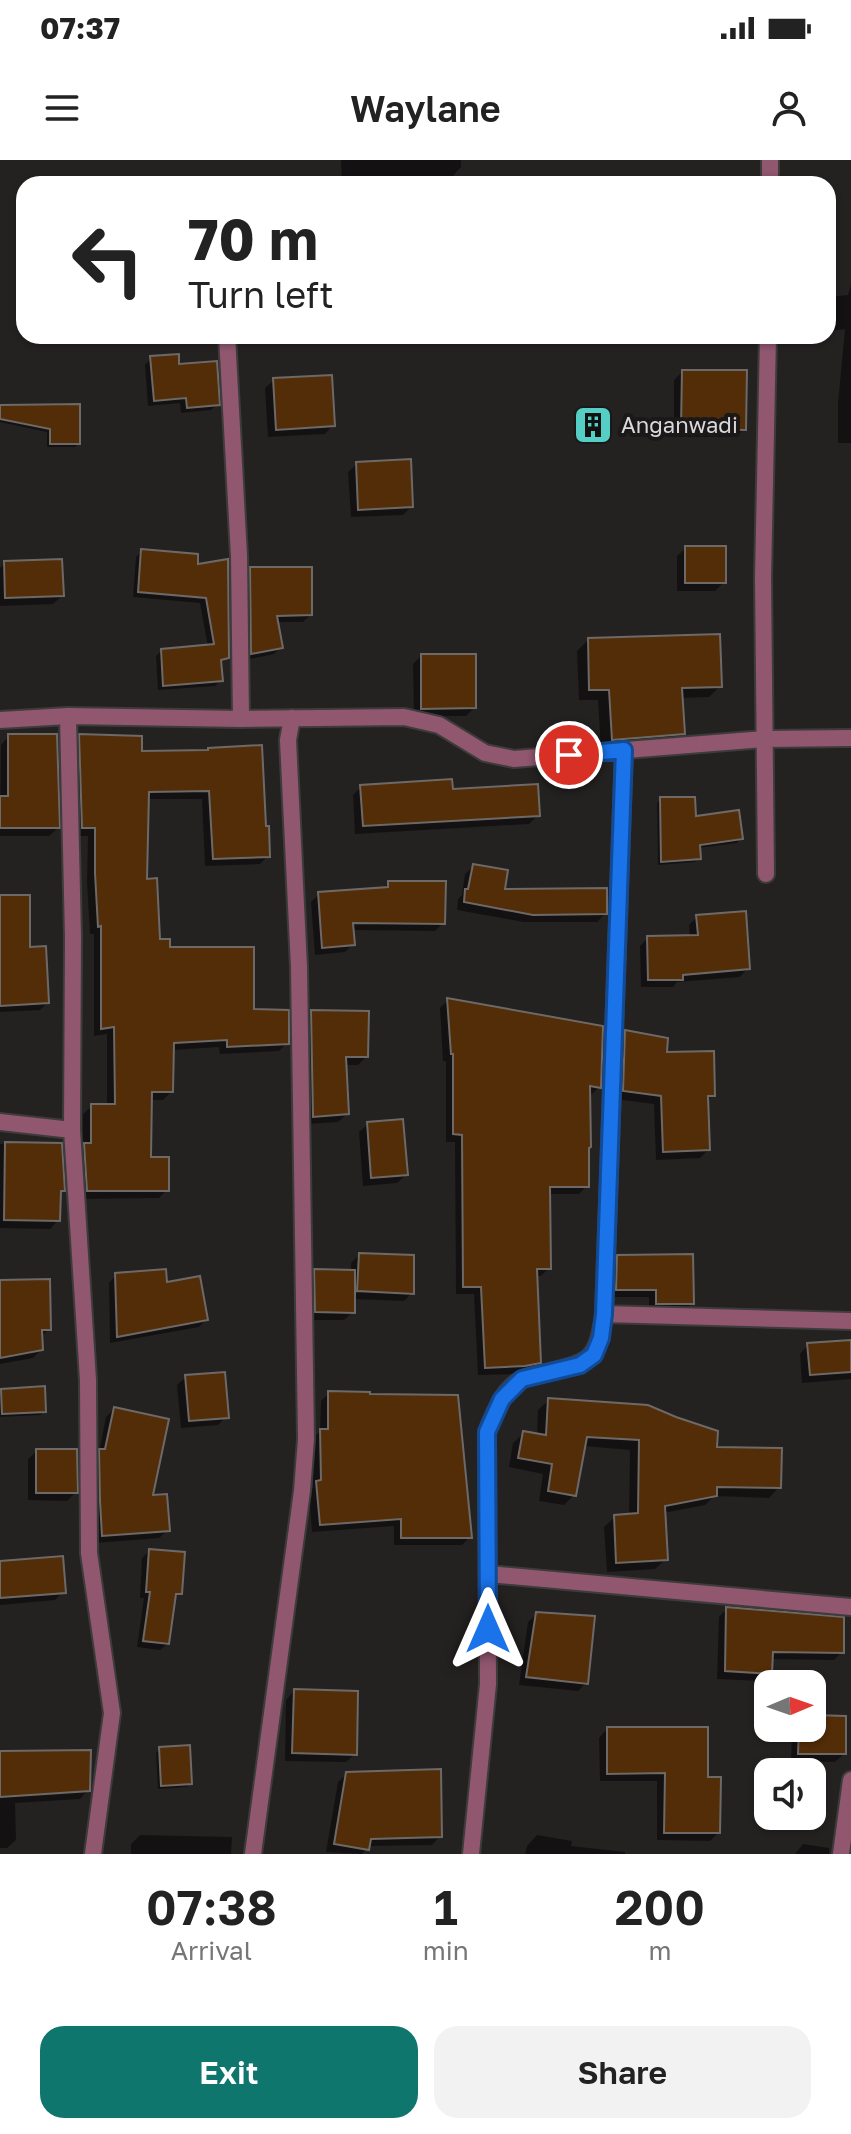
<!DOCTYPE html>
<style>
:root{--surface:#fff;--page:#f2f2f2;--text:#222;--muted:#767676;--accent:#0f766e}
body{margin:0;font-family:"Golos Text",sans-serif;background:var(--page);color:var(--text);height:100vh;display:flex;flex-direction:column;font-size:30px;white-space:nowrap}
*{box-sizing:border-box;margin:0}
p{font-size:26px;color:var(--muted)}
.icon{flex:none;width:44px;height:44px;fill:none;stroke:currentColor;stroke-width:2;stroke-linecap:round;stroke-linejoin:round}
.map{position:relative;height:1694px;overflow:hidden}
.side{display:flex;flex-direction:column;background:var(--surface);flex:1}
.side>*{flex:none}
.hud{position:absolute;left:16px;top:16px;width:820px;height:168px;border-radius:24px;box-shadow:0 2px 6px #0004;background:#fff;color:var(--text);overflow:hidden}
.needle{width:52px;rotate:88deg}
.buttons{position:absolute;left:754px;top:1510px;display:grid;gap:16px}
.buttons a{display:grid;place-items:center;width:72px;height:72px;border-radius:16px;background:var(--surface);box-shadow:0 2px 6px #0004;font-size:40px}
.pin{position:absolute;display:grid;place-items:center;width:68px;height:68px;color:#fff;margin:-34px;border:4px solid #fff;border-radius:50%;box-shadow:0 2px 8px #0007}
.me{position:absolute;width:88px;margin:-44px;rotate:0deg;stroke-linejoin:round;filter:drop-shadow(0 0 6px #0008)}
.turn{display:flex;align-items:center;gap:28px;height:168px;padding:0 40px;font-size:36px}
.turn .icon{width:104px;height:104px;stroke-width:2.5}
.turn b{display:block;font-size:56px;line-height:68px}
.eta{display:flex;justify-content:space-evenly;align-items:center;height:136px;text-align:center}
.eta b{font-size:48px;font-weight:600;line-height:56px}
.cta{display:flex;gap:16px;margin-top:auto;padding:16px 40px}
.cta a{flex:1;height:92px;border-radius:24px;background:var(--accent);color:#fff;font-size:32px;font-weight:600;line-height:92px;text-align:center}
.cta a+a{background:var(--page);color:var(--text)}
.status{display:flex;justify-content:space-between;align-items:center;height:56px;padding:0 40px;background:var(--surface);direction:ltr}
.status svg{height:22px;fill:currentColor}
header{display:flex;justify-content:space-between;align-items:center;height:104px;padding:0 40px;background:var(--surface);font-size:36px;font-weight:600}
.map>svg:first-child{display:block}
</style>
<div class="status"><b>07:37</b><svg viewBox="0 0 49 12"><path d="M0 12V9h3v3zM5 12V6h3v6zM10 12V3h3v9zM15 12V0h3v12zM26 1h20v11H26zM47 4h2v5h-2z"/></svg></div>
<header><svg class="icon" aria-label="menu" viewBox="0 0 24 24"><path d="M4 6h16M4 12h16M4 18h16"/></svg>Waylane<svg class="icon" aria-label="person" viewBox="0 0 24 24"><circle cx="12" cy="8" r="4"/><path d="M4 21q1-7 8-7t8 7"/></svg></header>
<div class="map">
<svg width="851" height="1694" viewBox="0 0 851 1694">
<rect width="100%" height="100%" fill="#242121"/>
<path fill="#0007" d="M 341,0 L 461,0 L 461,7 L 450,19 L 402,21 L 402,24 L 342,24 Z
M 750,16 L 751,24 L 690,24 L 693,21 Z
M 851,125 L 851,283 L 838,283 L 838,243 L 845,169 L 828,171 L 828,137 L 848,135 Z
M 151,198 L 178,206 L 218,244 L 211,250 L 181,253 L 180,243 L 148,246 L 145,205 Z
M 682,212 L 744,269 L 736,277 L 674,277 L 674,220 Z
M 274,220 L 333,265 L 325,274 L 268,277 L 265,228 Z
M 78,246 L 78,284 L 75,287 L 47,287 L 47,272 L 0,262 L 0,247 Z
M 357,304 L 411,347 L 403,355 L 351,357 L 348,312 Z
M 686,388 L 724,422 L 715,431 L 677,431 L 677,396 Z
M 142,391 L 195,407 L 227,497 L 220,503 L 221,520 L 215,526 L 158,530 L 156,496 L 161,491 L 208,487 L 200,443 L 133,437 L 136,397 Z
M 5,403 L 62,436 L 53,444 L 0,446 L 0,408 Z
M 251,409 L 310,455 L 303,462 L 276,462 L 281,487 L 274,494 L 245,500 L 244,416 Z
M 588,480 L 720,526 L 709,537 L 681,538 L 683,574 L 672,585 L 601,590 L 598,540 L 579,540 L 577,491 Z
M 421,496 L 474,548 L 466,556 L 414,556 L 413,504 Z
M 9,576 L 58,668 L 49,676 L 0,676 L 1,585 Z
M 80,576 L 140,593 L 207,592 L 264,668 L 268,696 L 260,704 L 205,706 L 202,639 L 147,639 L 145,721 L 159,781 L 252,851 L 287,883 L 279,891 L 220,894 L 219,887 L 172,890 L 171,932 L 163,940 L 149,940 L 149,999 L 167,1030 L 159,1038 L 79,1039 L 76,993 L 83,987 L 83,954 L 92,946 L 107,946 L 107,874 L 94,876 L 94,774 L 90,774 L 87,722 L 88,676 L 74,676 L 72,585 Z
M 361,627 L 451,631 L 538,655 L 529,664 L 355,674 L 353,635 Z
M 661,639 L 694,658 L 740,679 L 737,683 L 698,688 L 699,698 L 695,702 L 658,705 L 657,643 Z
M 474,706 L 503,731 L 605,754 L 597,762 L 524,762 L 457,750 L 458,739 L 462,735 L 465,714 Z
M 389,723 L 443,763 L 435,771 L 352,770 L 353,784 L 345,792 L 315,795 L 311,742 L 319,734 L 382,729 Z
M 0,737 L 28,789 L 47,843 L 40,850 L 0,852 Z
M 697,757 L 748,808 L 740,817 L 677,822 L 673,827 L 641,827 L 640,786 L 648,778 L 690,777 L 689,765 Z
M 448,840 L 599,927 L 591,935 L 588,934 L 587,1026 L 579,1034 L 548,1034 L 549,1108 L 541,1116 L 535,1116 L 539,1202 L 531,1210 L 515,1214 L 478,1215 L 474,1134 L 456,1134 L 455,982 L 446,982 L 446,901 L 443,901 L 440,848 Z
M 311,852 L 366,897 L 358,905 L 344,905 L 347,954 L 338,962 L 306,964 L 303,861 Z
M 626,872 L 664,894 L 713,935 L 706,942 L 708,990 L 700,998 L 656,1000 L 654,944 L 615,939 L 618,880 Z
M 368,964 L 406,1015 L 397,1023 L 363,1026 L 359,972 Z
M 0,984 L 60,985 L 63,1030 L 59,1034 L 58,1060 L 50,1069 L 0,1068 Z
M 359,1095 L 412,1133 L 404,1141 L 353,1139 L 353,1152 L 344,1160 L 308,1160 L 307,1119 L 315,1111 L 351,1111 L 351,1103 Z
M 618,1097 L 692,1143 L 685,1150 L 649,1151 L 649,1137 L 610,1137 L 611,1105 Z
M 116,1115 L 166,1124 L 206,1160 L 199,1167 L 110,1183 L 109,1123 Z
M 0,1122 L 49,1169 L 40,1178 L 41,1190 L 33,1198 L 0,1204 Z
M 851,1182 L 851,1219 L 802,1223 L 800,1194 L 808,1185 Z
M 186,1217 L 226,1257 L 218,1265 L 181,1268 L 177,1225 Z
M 1,1231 L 44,1251 L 41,1255 L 0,1257 Z
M 329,1233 L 470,1377 L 462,1385 L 394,1385 L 394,1366 L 312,1372 L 309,1331 L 313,1327 L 313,1279 L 320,1271 L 321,1241 Z
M 549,1240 L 715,1289 L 779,1327 L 769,1338 L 714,1336 L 705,1345 L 663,1353 L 666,1399 L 655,1409 L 607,1412 L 604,1367 L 615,1357 L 629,1356 L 630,1290 L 583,1286 L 574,1335 L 564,1345 L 539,1341 L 543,1314 L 509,1307 L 513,1283 L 524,1273 L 537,1276 L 538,1250 Z
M 114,1249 L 151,1337 L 168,1370 L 159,1378 L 95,1383 L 92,1300 L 99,1293 L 106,1257 Z
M 37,1291 L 76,1332 L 67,1341 L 28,1340 L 28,1299 Z
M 149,1391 L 180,1433 L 173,1441 L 167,1484 L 160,1490 L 137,1487 L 144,1438 L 140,1438 L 142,1398 Z
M 0,1403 L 63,1432 L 55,1440 L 0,1445 Z
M 727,1449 L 842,1492 L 834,1500 L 770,1499 L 770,1513 L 761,1521 L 717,1519 L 719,1457 Z
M 537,1454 L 586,1523 L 578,1531 L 519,1525 L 528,1462 Z
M 294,1531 L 355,1594 L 346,1602 L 285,1601 L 286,1540 Z
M 812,1557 L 844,1594 L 835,1602 L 791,1601 L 792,1568 L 812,1568 Z
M 607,1569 L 706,1619 L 718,1673 L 710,1681 L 657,1680 L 657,1621 L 600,1621 L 599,1578 Z
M 160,1589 L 190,1623 L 187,1627 L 158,1629 L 156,1593 Z
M 0,1593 L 88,1630 L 80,1639 L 15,1643 L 16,1680 L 7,1688 L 0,1688 Z
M 347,1614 L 440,1676 L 432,1685 L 368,1686 L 362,1694 L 326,1692 L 338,1622 Z
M 140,1675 L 232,1677 L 231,1694 L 131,1694 L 131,1684 Z
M 537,1675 L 572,1681 L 571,1686 L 625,1692 L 625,1694 L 525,1694 L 527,1686 Z
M 803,1684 L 829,1688 L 829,1694 L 795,1694 Z"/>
<path fill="#532c08" stroke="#6c6967" stroke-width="2" d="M 179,194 L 179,204 L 217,201 L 220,245 L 187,248 L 186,238 L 154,241 L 150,196 Z
M 682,210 L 747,210 L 746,270 L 681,269 Z
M 332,215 L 335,266 L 276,270 L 273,218 Z
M 80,244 L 80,284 L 50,284 L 50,269 L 0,259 L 0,245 Z
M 411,299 L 413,347 L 358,350 L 356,302 Z
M 685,386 L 726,386 L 726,423 L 685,423 Z
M 141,389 L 198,394 L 198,404 L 228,399 L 229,498 L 221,500 L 223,521 L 163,526 L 161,489 L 214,484 L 206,438 L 138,432 Z
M 62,399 L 64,436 L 5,438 L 4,401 Z
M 250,407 L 312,407 L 312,455 L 277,456 L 283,488 L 251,494 Z
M 720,474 L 722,527 L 682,528 L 685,574 L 612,580 L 609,530 L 589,530 L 588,478 Z
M 421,494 L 476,494 L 476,548 L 421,549 Z
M 8,574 L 57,574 L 60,668 L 0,668 L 0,636 L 8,636 Z
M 79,574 L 142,576 L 142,591 L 208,590 L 208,588 L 262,585 L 266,666 L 269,666 L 270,697 L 213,699 L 209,631 L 149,632 L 147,719 L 157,718 L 160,779 L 170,779 L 170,787 L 254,787 L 254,849 L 289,850 L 289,884 L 227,887 L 227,880 L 174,883 L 173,932 L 152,932 L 151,997 L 169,997 L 169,1031 L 87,1031 L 84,983 L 91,983 L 91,944 L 115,944 L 114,867 L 101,869 L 101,766 L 98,767 L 95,713 L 95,668 L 82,668 Z
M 452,619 L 453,629 L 538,624 L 540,656 L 363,666 L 360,625 Z
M 660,637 L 695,637 L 696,656 L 739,650 L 743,679 L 700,685 L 701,699 L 661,702 Z
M 473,704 L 508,710 L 505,729 L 607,728 L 607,754 L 533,755 L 464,742 L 465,729 L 468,729 Z
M 388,721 L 446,721 L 445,764 L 353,763 L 355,785 L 322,788 L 318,732 L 388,727 Z
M 0,735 L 30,735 L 30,787 L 46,786 L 49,843 L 0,846 Z
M 746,751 L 750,809 L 683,815 L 683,820 L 648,820 L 647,776 L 698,775 L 696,755 Z
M 447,838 L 603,866 L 601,928 L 590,926 L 591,987 L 589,988 L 589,1027 L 550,1027 L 551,1109 L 537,1109 L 541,1203 L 525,1206 L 485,1208 L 481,1127 L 463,1127 L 462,975 L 453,974 L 453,894 L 451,894 Z
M 311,850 L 369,851 L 368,897 L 346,897 L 349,954 L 313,957 Z
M 625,870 L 668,878 L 667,892 L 714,891 L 715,936 L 708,936 L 710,990 L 663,992 L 661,936 L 623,931 Z
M 403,959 L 408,1015 L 371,1018 L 367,962 Z
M 5,982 L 62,983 L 65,1031 L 61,1031 L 60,1061 L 4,1060 Z
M 359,1093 L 414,1095 L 414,1134 L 357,1131 Z
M 693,1094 L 694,1144 L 656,1144 L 656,1130 L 616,1130 L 617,1095 Z
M 166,1109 L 167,1122 L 200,1116 L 208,1160 L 117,1177 L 115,1113 Z
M 314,1109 L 355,1110 L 355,1153 L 315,1152 Z
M 50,1119 L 51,1170 L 42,1170 L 43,1190 L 0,1198 L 0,1120 Z
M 851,1180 L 851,1212 L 810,1215 L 807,1183 Z
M 225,1212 L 229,1258 L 189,1261 L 185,1215 Z
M 45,1226 L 46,1252 L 2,1254 L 1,1229 Z
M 328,1231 L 370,1232 L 370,1234 L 458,1235 L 472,1378 L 401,1378 L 401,1359 L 320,1365 L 316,1321 L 321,1320 L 320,1269 L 328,1269 Z
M 548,1238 L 648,1245 L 676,1257 L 718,1271 L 717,1287 L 782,1288 L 781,1328 L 717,1327 L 717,1336 L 665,1346 L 668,1400 L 616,1403 L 614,1355 L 638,1353 L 639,1280 L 587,1277 L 576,1336 L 548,1331 L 552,1304 L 518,1298 L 523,1271 L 546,1275 Z
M 114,1247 L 169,1259 L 153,1335 L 167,1334 L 170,1371 L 102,1376 L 100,1341 L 99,1289 L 105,1289 Z
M 36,1289 L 77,1289 L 78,1333 L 36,1333 Z
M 149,1389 L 185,1392 L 182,1434 L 176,1434 L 169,1484 L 143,1481 L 150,1432 L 146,1432 Z
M 63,1396 L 66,1433 L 0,1438 L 0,1401 Z
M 726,1447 L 844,1457 L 844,1493 L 773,1492 L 772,1514 L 725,1511 Z
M 536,1452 L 595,1456 L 588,1524 L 526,1517 Z
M 294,1529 L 358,1531 L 357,1595 L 292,1593 Z
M 812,1555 L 846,1556 L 846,1594 L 798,1594 L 799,1568 L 812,1568 Z
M 607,1567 L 708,1567 L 708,1617 L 721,1617 L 720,1673 L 664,1673 L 665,1613 L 607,1614 Z
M 190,1585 L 192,1624 L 161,1626 L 159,1587 Z
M 91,1590 L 90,1631 L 0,1637 L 0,1591 Z
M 441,1609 L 442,1677 L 371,1679 L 369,1690 L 334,1684 L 346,1612 Z"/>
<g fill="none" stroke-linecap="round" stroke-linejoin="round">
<defs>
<path id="minor" d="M 770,24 L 770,0
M 227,176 L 239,396 L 241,559
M 68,556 L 73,777 L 72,970 L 88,1220 L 89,1393 L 112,1553 L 93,1694
M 0,560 L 68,556 L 241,559 L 404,557 L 439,565 L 485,593 L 514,599 L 765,579 L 851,578
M 766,714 L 763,418 L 768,176
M 0,962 L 72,970
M 604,1154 L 851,1161
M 488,1414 L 851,1447
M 253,1694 L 302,1331 L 306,1279 L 299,807 L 288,580 L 292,558
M 471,1694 L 488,1524 L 487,1272 C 495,1253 502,1231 521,1220 C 527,1216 538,1215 545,1213 C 590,1202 597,1202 604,1154 L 624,590
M 841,1694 L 851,1620"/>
</defs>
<use href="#minor" stroke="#3d3b3b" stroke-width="20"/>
<use href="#minor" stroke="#90576f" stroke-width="16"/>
</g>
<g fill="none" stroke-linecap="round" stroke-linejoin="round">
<defs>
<path id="route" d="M 488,1469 L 487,1272 L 502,1239 L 522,1219 L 580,1205 L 594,1195 L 601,1178 L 604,1154 L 624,590 L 569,595"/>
</defs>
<use href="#route" stroke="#114b97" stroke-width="20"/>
<use href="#route" stroke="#1a73e8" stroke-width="14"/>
</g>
<defs>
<symbol id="building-square" viewBox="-11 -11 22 22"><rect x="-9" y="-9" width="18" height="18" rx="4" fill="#55cec5" stroke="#1a1818"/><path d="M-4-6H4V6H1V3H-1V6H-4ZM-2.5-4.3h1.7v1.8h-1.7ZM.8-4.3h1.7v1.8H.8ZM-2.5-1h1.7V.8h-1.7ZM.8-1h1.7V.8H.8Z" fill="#111"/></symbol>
</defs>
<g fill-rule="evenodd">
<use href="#building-square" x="571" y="243" width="44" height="44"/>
</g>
<g text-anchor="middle" stroke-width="8" stroke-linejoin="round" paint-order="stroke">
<g font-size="22" fill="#dad8d8" stroke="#1a1818" text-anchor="start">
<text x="621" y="273">Anganwadi</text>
</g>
</g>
</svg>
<div class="buttons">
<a><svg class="needle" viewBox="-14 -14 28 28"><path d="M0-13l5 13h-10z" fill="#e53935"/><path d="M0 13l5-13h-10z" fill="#767676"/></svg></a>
<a><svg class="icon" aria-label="sound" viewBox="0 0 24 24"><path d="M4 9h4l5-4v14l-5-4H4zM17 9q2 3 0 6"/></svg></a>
</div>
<div class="pin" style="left:569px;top:595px;background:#d93025"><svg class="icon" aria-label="arrive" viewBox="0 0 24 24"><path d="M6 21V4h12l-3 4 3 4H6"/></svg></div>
<svg class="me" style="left:488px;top:1469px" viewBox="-20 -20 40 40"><path d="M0-17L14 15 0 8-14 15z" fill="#1a73e8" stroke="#fff" stroke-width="4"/></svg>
<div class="hud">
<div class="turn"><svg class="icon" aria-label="left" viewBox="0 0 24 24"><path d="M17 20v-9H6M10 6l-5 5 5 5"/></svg><div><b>70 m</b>Turn left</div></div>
</div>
</div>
<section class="side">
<div class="eta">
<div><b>07:38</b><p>Arrival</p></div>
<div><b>1</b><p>min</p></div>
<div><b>200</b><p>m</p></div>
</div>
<div class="cta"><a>Exit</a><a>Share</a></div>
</section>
